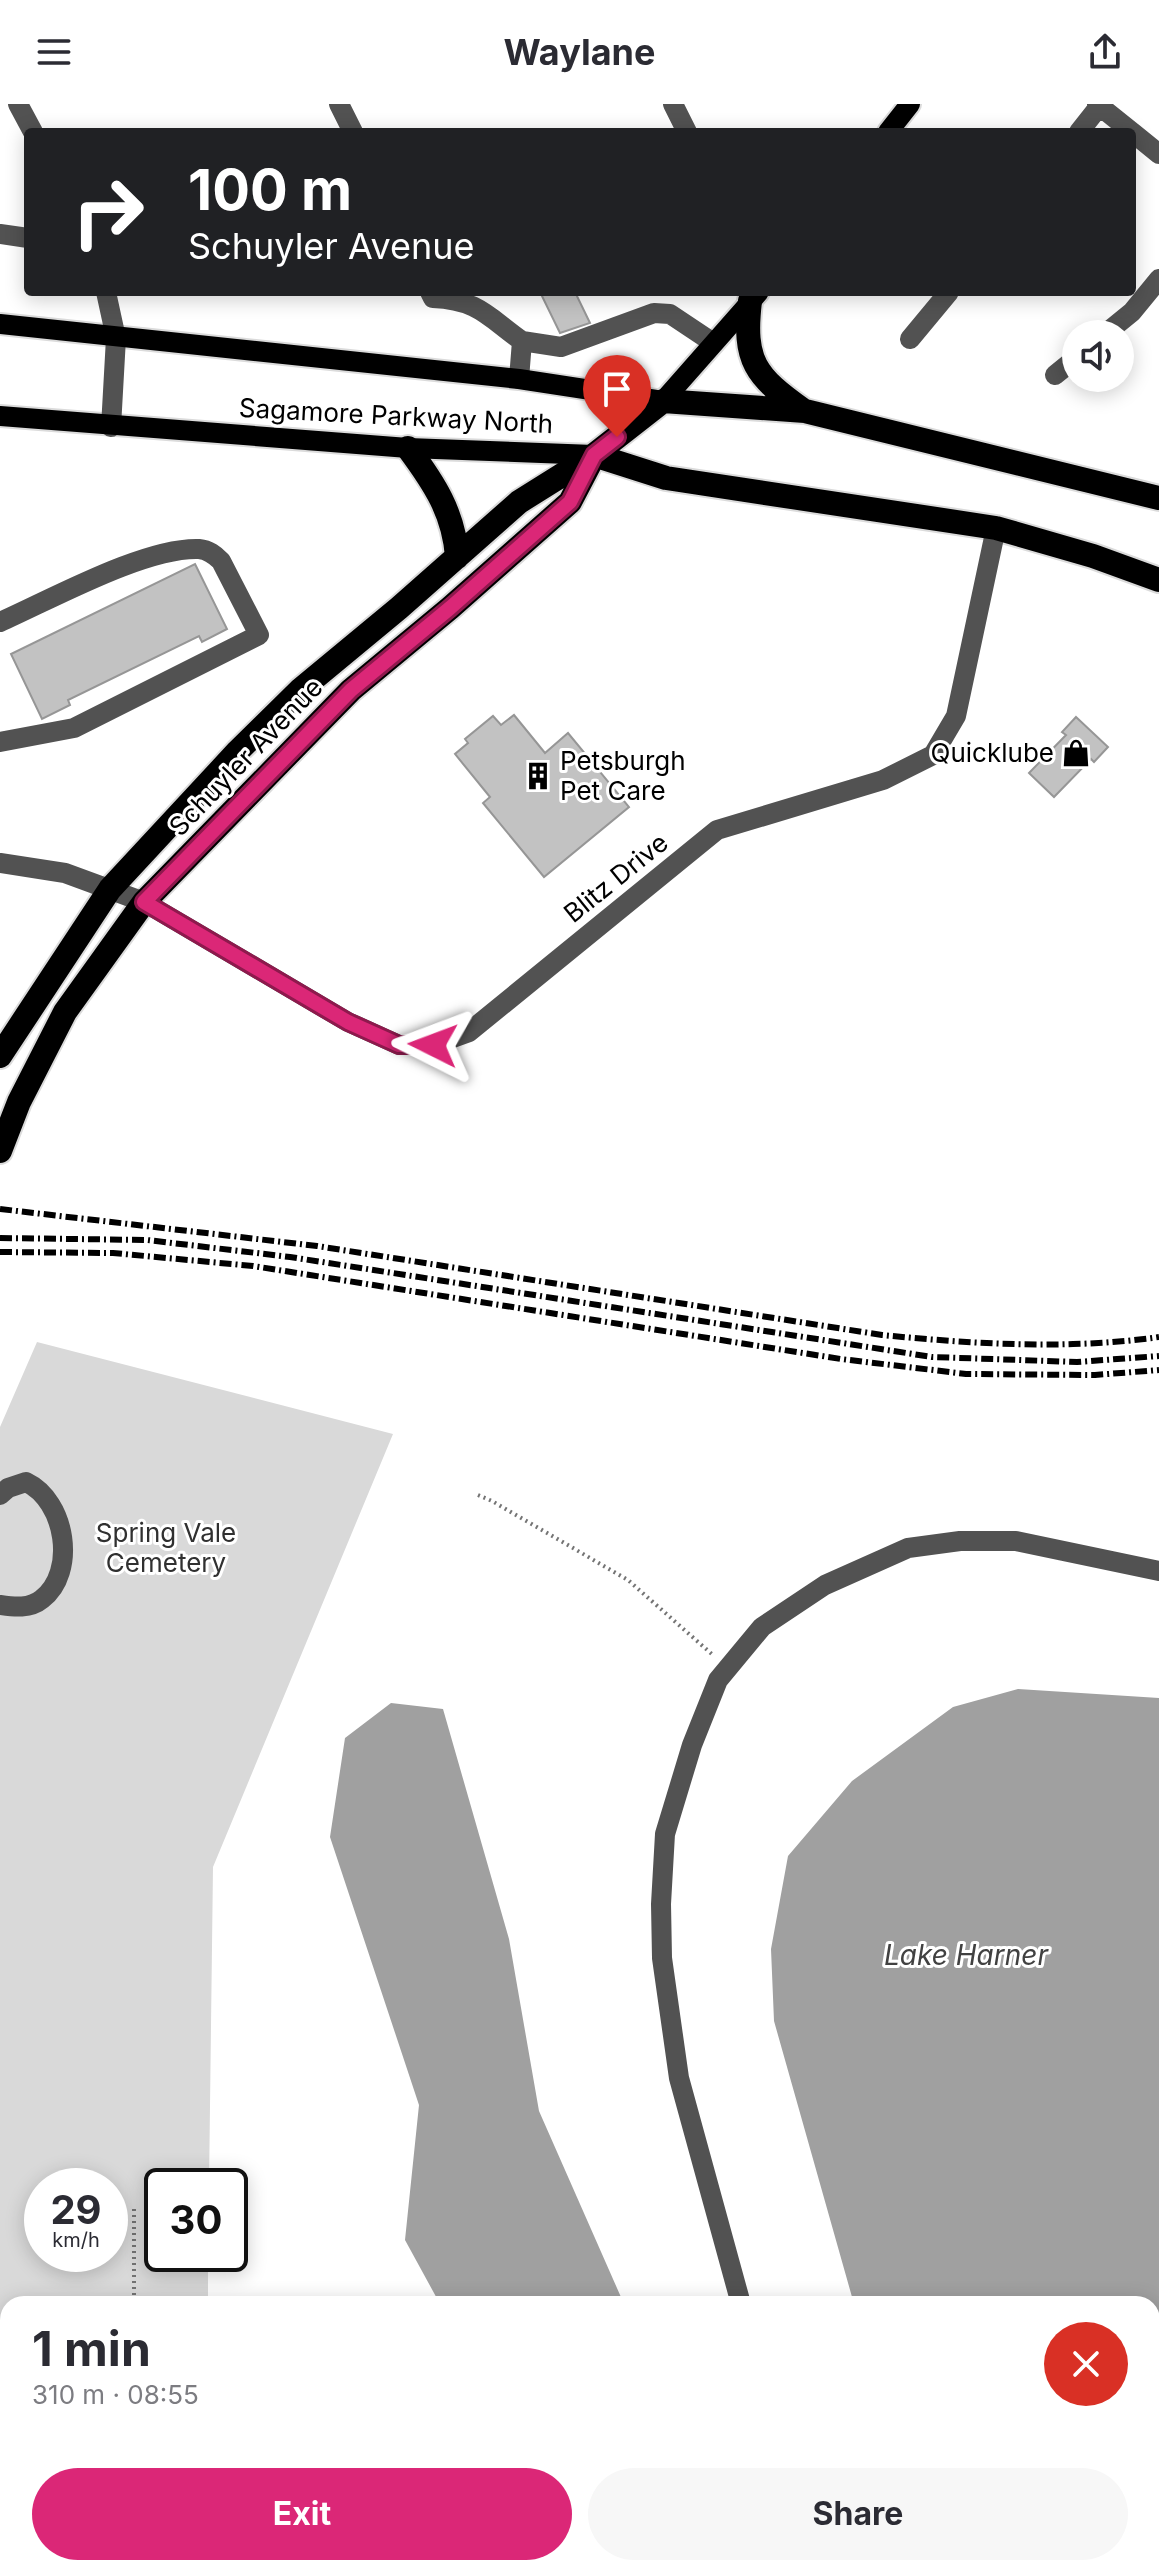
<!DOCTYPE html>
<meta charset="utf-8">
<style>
:root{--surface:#fff;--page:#f7f7f7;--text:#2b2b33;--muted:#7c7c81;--accent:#db2777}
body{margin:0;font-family:Inter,sans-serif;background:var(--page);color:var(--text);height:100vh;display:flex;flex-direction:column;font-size:30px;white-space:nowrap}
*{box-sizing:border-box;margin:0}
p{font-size:26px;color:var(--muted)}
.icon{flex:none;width:44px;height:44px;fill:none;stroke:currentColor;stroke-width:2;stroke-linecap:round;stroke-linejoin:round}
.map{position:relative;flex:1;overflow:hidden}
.drawer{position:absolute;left:0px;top:2192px;width:1160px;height:280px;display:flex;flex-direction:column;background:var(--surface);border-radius:24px 24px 0 0;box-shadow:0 4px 20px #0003}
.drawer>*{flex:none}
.banner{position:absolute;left:24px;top:24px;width:1112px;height:168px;border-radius:8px;box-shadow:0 4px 20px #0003;background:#202124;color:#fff;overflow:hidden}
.controls{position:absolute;left:1062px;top:216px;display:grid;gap:16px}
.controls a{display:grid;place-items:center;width:72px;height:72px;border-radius:50%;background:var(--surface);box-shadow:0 4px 20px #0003;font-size:40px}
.speed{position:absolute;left:24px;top:2064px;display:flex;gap:16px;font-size:40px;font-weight:700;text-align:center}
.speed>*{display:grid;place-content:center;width:104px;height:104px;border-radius:50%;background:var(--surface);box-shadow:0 4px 20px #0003;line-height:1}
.speed small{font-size:20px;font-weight:400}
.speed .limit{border:4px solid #111;border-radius:12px;background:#fff;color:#111}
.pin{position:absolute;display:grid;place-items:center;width:68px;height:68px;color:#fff;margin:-82px -34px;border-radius:50% 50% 50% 0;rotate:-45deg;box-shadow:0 0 8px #0007}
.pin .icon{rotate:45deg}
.me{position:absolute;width:88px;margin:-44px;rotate:273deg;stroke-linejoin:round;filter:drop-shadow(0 0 6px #0008)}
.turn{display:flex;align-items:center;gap:28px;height:168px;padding:0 32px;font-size:36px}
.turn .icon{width:104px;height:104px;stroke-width:2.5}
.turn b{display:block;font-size:56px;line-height:68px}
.round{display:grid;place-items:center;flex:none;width:84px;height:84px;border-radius:42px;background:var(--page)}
.summary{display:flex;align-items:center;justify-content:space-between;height:136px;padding:0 32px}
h1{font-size:48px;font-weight:700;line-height:60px}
.action{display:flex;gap:16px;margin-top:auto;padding:16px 32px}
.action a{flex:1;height:92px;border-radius:48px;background:var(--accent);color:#fff;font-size:32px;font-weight:700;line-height:92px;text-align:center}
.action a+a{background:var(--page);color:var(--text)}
header{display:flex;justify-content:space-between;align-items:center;height:104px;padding:0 32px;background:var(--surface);font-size:36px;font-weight:700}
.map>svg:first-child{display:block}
</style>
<header><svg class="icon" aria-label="menu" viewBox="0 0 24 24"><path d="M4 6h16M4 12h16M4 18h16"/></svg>Waylane<svg class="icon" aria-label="share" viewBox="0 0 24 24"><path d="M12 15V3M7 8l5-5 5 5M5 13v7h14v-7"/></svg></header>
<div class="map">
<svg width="1159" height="2472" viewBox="0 0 1159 2472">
<rect width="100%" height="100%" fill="#fff"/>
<path fill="#d9d9d9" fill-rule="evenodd" d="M 37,1238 L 393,1330 L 213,1763 L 209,2082 L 162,2082 L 162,2150 L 208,2150 L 208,2200 L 8,2200 L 8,2464 L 204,2464 L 204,2472 L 0,2472 L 0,1323 ZM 42,2082 L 110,2082 L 110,2150 L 42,2150 Z"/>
<path fill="#a0a0a0" d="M 1018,1585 L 1159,1594 L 1159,2472 L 933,2472 L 931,2464 L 1152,2464 L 1152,2200 L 854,2200 L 774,1917 L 771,1845 L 788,1752 L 852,1677 L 953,1603 Z
M 391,1599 L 443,1605 L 509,1835 L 539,2007 L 624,2200 L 440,2200 L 405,2136 L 419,2001 L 330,1733 L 345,1634 Z
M 501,2464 L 693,2464 L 695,2472 L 502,2472 Z"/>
<path fill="#c2c2c2" stroke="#969696" stroke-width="2" d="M 540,188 L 575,188 L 590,219 L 560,229 Z
M 195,460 L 227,525 L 202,538 L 199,532 L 68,596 L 70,601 L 42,615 L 11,550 Z
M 514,611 L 545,649 L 568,629 L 629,703 L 544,773 L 483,699 L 490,693 L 455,650 L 468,639 L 465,635 L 493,612 L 501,621 Z
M 1076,613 L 1108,643 L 1094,658 L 1091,655 L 1054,693 L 1029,669 L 1066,631 L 1062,628 Z"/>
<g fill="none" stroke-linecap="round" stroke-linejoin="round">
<defs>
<path id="major" d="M 888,28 L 910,0
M 0,220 L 519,275 L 663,297 L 759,188
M 0,312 L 408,344 L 594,351"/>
<path id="highway" d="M 750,197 C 743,257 755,272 803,306
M 408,344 C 434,379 454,409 457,453
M 594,351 L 666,374 L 996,424 L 1093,452 L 1159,476
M 0,952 L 110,785 L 238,647 L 300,586 L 399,504 L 519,398 L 594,351 L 663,297 L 805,307 L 1159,394
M 0,1047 L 19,998 L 65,908 L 144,798 L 351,586 L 450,504 L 570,398 L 594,352"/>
</defs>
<use href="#major" stroke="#dbdbdb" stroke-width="24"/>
<use href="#highway" stroke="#dbdbdb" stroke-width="28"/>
<path stroke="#747474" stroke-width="4" stroke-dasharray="2 4" stroke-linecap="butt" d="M 478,1391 L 492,1397 L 628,1476 L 714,1552
M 134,2105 L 134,2200
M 152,2464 L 153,2472"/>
<path stroke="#525252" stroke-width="20" d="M 18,0 L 33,28
M 339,0 L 353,28
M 673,0 L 687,28
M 1097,0 L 1132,28
M 1079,28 L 1101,0
M 1132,28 L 1159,50
M 0,130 L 28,134
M 106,188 L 116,234 L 111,323
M 430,188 L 433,194 C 479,196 488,213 522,237 L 519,275
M 1105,230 L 1132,208 L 1159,175
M 910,235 L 949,188
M 522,237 L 561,243 L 654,209 L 670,210 L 712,238
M 1055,271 L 1076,254
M 0,518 C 52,495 145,443 199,445 C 209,446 215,451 221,457 L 259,531 L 74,624 L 0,638
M 0,759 L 65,769 L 144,798 L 348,918 L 399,941 L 433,941 L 469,928 L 717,726 L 883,676 L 933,651 L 956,612 L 996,424
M 0,1391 L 8,1384 L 26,1378 C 66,1397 77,1468 42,1495 C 30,1505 14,1503 0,1501
M 741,2200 L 679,1974 L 662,1854 L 661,1800 L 665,1730 L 692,1641 L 718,1576 L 762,1523 L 825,1481 L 908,1444 L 960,1437 L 1016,1437 L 1159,1467
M 818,2464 L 820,2472"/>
<use href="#major" stroke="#000" stroke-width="20"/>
<use href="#highway" stroke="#000" stroke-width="24"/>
<path stroke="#000" stroke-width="6" stroke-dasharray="12 4 2 4" stroke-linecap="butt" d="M 0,1105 L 317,1142 L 882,1231 C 974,1240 1067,1246 1159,1233
M 0,1134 L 147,1136 L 290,1153 L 932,1253 L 1077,1258 L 1159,1252
M 0,1148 L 113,1149 L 253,1162 L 841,1255 L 966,1270 L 1095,1271 L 1159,1266"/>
</g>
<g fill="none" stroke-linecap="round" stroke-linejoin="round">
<defs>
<path id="route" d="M 433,941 L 399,941 L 348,918 L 144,798 L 351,586 L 450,504 L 570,398 L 594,351 L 617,333"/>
</defs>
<use href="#route" stroke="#8e194d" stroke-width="20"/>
<use href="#route" stroke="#db2777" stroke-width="14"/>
</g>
<defs>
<symbol id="shop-bare" viewBox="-9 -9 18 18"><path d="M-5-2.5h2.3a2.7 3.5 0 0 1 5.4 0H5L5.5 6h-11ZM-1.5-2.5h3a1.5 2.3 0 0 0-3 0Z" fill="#000" stroke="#fff" stroke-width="2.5" paint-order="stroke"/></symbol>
<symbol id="building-bare" viewBox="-9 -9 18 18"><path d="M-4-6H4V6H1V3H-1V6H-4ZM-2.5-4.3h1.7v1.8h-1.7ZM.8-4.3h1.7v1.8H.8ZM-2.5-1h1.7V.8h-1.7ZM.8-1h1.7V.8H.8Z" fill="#000" stroke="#fff" stroke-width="2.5" paint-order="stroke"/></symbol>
</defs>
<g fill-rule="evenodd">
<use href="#shop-bare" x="1056" y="629" width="40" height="40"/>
<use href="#building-bare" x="518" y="652" width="40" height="40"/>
</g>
<g text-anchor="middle" stroke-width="6" stroke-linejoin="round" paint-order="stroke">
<g font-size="26" fill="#000" stroke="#fff">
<text transform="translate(396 312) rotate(3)" y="9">Sagamore Parkway North</text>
<text transform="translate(246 653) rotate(-46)" y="9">Schuyler Avenue</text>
<text transform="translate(616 774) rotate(-39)" y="9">Blitz Drive</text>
</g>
<g font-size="26" fill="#000" stroke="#fff" text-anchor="end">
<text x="1054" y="658">Quicklube</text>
<text x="560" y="666" text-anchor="start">Petsburgh<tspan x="560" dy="30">Pet Care</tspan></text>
</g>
<g font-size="26" fill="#303030" stroke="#fff">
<text x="166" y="1438">Spring Vale<tspan x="166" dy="30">Cemetery</tspan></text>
</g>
<g font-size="28" font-style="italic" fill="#414141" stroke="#fff">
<text x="966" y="1861">Lake Harner</text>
</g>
</g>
</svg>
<div class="controls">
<a><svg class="icon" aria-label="sound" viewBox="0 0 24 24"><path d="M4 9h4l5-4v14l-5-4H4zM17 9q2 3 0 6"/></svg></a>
</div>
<div class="speed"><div>29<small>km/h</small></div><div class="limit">30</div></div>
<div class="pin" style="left:617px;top:333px;background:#d93025"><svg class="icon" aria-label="arrive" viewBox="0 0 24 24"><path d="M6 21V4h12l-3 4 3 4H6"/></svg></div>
<svg class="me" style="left:433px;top:941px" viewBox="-20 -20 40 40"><path d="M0-17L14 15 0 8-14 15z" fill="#db2777" stroke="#fff" stroke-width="4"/></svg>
<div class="banner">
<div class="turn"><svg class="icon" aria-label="right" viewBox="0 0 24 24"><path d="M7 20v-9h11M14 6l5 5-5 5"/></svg><div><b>100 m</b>Schuyler Avenue</div></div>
</div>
<section class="drawer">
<div class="summary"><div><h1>1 min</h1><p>310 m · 08:55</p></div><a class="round" style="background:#d93025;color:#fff"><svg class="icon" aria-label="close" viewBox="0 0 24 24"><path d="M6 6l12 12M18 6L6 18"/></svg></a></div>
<div class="action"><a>Exit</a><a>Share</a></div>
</section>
</div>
